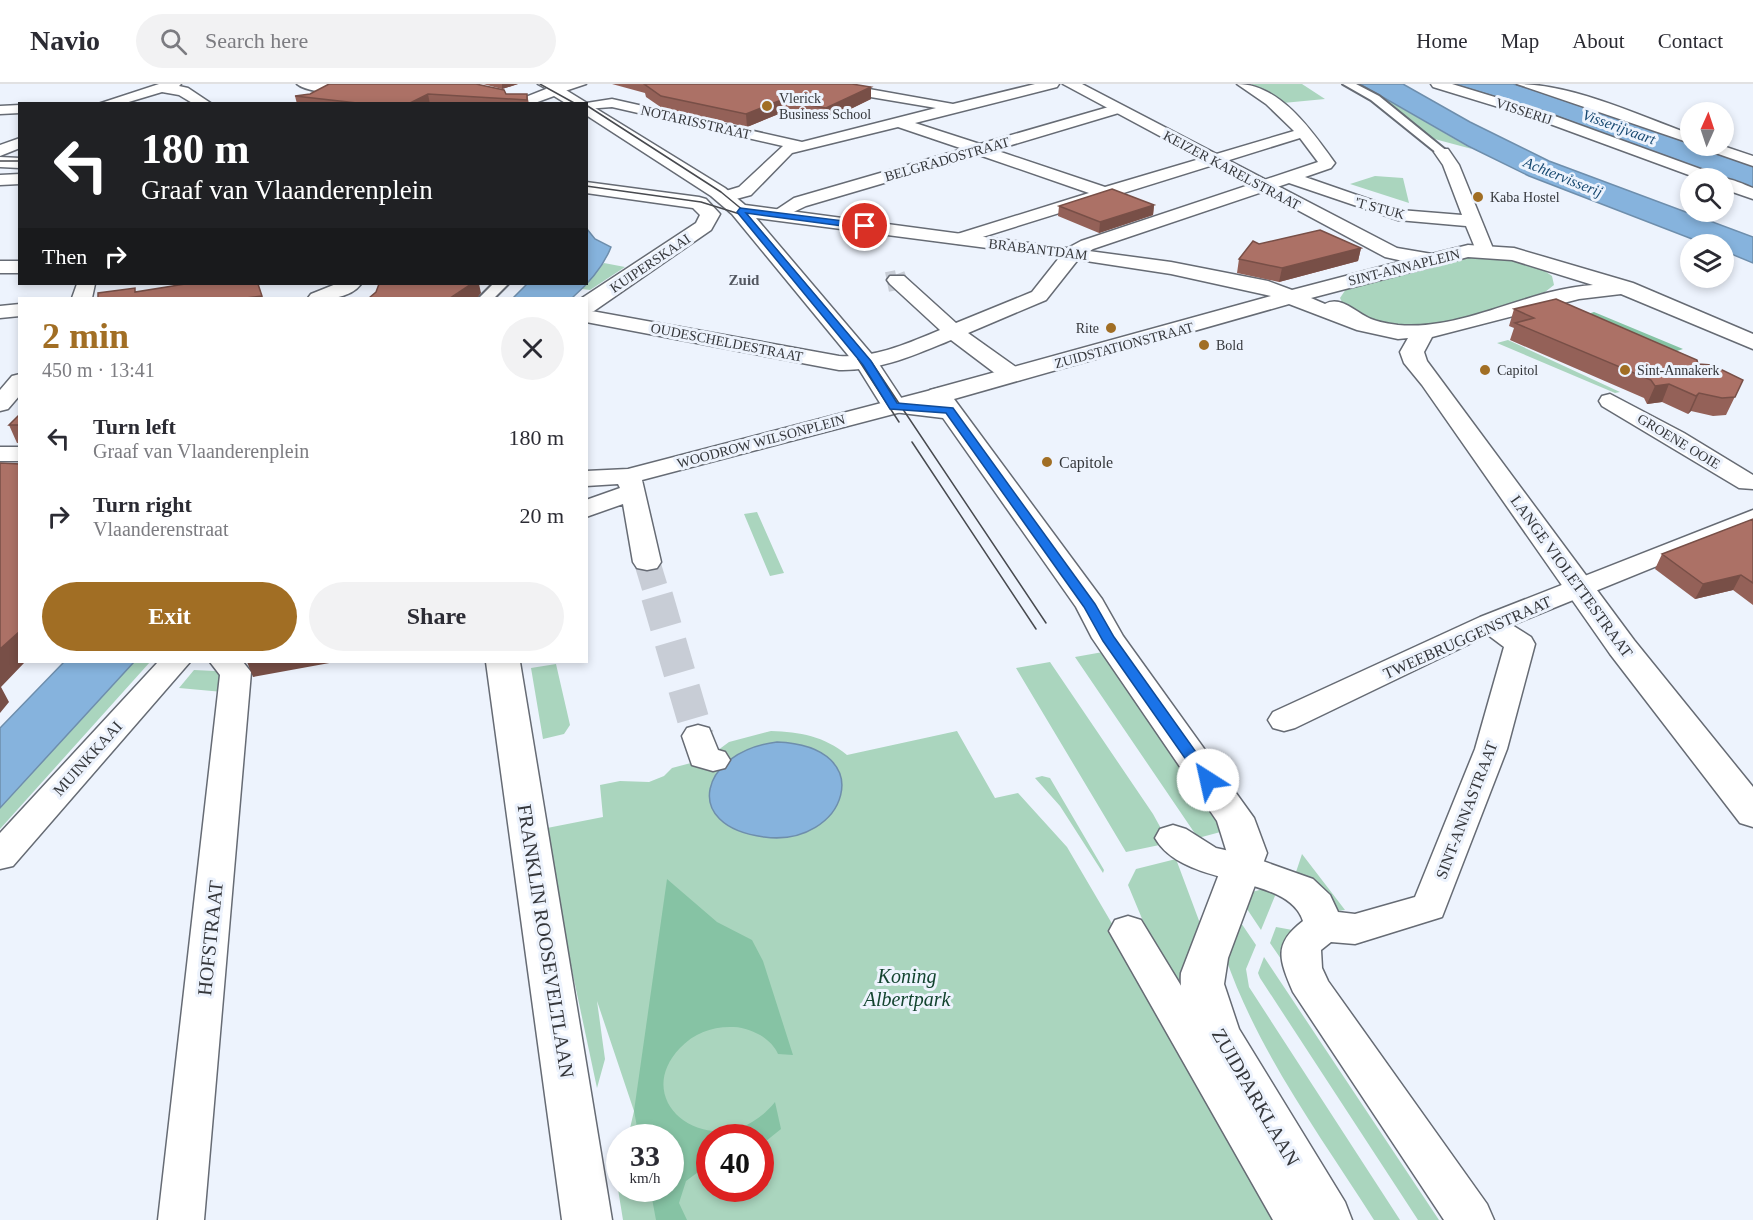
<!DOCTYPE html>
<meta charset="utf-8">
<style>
:root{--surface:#fff;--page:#f2f2f3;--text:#2b2b33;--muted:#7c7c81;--line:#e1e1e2;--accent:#a16e24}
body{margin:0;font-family:Georgia,serif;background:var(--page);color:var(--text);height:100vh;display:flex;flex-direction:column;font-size:22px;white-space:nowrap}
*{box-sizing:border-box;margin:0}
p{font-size:20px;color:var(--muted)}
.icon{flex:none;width:33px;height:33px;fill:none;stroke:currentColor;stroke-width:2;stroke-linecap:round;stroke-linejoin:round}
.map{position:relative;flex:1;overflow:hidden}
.sheet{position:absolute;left:18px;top:213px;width:570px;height:366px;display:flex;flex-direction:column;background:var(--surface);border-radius:0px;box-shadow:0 3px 9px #0003}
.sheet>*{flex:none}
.hud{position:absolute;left:18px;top:18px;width:570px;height:183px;border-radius:0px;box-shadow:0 3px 9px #0003;background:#202124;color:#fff;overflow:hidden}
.needle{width:39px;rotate:3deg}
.tools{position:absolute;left:1680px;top:18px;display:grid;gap:12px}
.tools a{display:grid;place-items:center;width:54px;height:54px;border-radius:50%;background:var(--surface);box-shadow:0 3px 9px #0003;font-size:30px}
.speed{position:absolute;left:606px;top:1040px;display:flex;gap:12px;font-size:30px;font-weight:700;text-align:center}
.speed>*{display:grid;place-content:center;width:78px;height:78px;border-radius:50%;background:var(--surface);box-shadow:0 3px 9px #0003;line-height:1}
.speed small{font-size:15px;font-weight:400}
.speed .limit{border:9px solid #d22;background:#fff;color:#111}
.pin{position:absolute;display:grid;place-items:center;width:51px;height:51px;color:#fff;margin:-26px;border:3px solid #fff;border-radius:50%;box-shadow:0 2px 6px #0007}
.me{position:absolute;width:66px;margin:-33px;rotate:325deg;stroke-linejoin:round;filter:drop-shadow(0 0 4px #0008)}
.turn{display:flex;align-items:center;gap:21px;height:126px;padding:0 24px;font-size:27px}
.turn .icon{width:78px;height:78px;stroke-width:2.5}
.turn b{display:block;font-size:42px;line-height:51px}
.then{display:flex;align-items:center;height:57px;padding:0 24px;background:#0003;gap:12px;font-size:22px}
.round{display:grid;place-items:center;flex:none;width:63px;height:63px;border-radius:32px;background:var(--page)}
.overview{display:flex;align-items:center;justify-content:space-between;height:102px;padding:0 24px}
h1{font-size:36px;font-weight:700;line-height:45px;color:var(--accent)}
.action{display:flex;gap:12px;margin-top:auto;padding:12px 24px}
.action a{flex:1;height:69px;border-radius:36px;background:var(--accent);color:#fff;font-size:24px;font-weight:700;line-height:69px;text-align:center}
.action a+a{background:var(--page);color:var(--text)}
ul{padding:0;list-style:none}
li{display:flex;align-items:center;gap:18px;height:78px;padding:0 24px}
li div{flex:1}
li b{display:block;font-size:22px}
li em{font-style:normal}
header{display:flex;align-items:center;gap:36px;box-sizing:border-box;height:84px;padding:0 30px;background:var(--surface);border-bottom:2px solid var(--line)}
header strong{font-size:28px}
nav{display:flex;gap:33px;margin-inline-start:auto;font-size:21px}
.search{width:420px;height:54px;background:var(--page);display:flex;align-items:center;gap:15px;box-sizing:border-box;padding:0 21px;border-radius:33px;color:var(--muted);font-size:22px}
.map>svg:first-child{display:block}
</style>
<header>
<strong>Navio</strong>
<div class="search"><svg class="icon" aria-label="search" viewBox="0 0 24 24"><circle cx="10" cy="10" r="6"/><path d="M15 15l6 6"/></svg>Search here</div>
<nav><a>Home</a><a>Map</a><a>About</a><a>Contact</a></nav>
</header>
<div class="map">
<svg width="1753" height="1136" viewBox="0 0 1753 1136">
<rect width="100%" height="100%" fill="#edf3fd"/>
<path fill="#aad5be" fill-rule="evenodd" d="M 1251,0 L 1302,0 L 1325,15 L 1283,19 Z
M 1352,0 L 1360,0 L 1472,65 L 1427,53 Z
M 1375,92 L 1403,94 L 1409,119 L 1350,100 Z
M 1497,172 L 1536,181 L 1552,192 L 1554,201 L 1545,208 C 1486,226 1415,261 1357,228 C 1350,224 1343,222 1340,214 L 1346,205 L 1358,200 L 1462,173 Z
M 604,179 L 625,183 L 590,206 L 582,205 Z
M 1508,256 L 1620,308 L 1615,309 L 1497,259 Z
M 757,428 L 784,489 L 770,492 L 744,430 Z
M 1103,568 L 1228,746 L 1198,754 L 1075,573 Z
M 134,578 L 150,578 L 0,745 L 0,724 Z
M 1050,578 L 1153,730 L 1169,759 L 1126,768 L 1016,584 Z
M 556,580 L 570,641 L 564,650 L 543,655 L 531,584 Z
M 194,586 L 215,587 L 223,592 L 223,608 L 179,604 Z
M 771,647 C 800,648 824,652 847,671 L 957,647 L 995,714 L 1018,709 L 1067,763 L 1286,1136 L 623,1136 L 617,1099 L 619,1089 L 620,1104 L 670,1104 L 670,1053 L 628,1053 L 634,1027 L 597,917 L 605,975 L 597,1004 L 542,745 L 603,733 L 600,701 L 620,697 L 649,698 L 664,692 L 672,684 L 706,675 L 729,658 ZM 710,1053 L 760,1053 L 760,1104 L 710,1104 Z
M 1042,692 L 1050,694 L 1104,786 L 1103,789 L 1060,722 L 1035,694 Z
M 1302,770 L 1345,826 L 1329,828 L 1294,794 Z
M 1176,775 L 1201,842 L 1189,923 L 1153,861 L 1128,801 L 1136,785 Z
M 1263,805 L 1277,807 L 1261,846 L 1245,822 L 1252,808 Z
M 1239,836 L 1256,861 L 1246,885 L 1249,903 L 1400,1136 L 1374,1136 C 1320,1051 1258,968 1225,872 Z
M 1276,843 L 1298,847 L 1290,888 L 1270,859 Z
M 1264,873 L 1439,1136 L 1418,1136 L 1260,894 L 1258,889 Z"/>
<path fill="#86c3a4" d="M 1594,228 L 1683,265 L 1668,270 L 1563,238 Z
M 667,795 L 717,838 L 752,856 L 763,877 L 793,971 L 778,970 C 771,954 751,944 734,943 C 713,942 694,949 680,964 C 625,1022 720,1086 775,1018 L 781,1045 L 761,1061 L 760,1053 L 710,1053 L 709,1080 L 686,1097 L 679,1119 L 687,1136 L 656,1136 L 650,1104 L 670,1104 L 670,1053 L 639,1053 L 634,1027 Z"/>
<path fill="#86b3dd" stroke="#6e8eac" stroke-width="1.5" d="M 1360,0 L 1403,0 L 1470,38 L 1549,77 L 1753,153 L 1753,179 L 1724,167 L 1724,160 L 1705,160 L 1529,92 L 1468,62 Z
M 1453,0 L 1513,0 L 1572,17 L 1690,59 L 1690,62 L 1698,62 L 1753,81 L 1753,106 L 1543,27 Z
M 587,145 L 595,155 L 611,163 C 603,184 588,200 572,214 L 513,214 L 527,200 L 586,200 Z
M 64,578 L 134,578 L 0,724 L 0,644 Z
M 777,658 C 882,662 846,764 764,753 C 679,742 701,667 777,658 Z"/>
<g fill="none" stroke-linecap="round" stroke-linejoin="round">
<path stroke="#c8cdd6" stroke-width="20" stroke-dasharray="20 10" stroke-linecap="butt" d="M 887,198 L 897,196 L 895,191"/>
<path stroke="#c8cdd6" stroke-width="26" stroke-dasharray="26 13" stroke-linecap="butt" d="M 647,478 L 658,514"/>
<path stroke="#c8cdd6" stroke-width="32" stroke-dasharray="32 16" stroke-linecap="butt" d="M 657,512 L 698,652"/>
<defs>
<path id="pedestrian" d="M 1343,0 L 1356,0 L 1379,12 L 1448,68 L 1438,70 L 1371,16 Z
M 493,200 L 508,200 L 494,214 L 479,214 Z"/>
<path id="minor" d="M 159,0 L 181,0 L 179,2 L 188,4 L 212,20 L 194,20 L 179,11 L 162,8 L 122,20 L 98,20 Z
M 297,0 L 336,0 L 342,4 C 334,11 305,7 297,0 Z
M 538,0 L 586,0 L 556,10 Z
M 810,0 L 841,0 L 953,20 L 1035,0 L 1059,0 L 1057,3 L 915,39 L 980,60 L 1112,22 L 1122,22 L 1124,25 L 1122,28 L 995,66 L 1105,103 L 1294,47 L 1266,20 L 1237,0 C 1280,0 1312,47 1335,79 L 1331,84 L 1305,93 L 1400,126 L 1462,131 L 1443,81 L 1434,68 L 1436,65 L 1448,65 L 1459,81 L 1494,167 L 1492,171 L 1478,171 L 1466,142 L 1398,136 L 1289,99 L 1093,165 L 1080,173 L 1046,216 L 968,249 L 1020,286 L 1023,291 L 1020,296 L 1004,296 L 951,256 C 914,271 880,287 839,286 L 586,238 L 586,226 L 839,272 C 876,274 906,260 940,246 L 890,200 L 887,196 L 890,192 L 904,192 L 956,239 L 1032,208 L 1066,165 L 1081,157 L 1318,78 L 1300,54 L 960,160 L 954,159 L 951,155 L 954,151 L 1089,109 L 979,71 L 806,122 L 779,135 L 770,130 L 794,114 L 963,65 L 898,43 L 792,69 L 751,111 L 725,118 L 719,117 L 717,113 L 719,109 L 739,103 L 783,62 L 612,23 L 586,25 L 586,20 L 580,20 L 612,15 L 802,58 L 936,24 L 817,4 Z
M 1431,0 L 1452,0 L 1541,27 L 1717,91 L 1719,94 L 1697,94 L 1531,33 L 1433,3 Z
M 1517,0 C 1573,0 1638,31 1690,50 L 1690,59 Z
M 20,21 L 20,29 L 0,30 L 0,22 Z
M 20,54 L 20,64 L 0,72 L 0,61 Z
M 1701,62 L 1723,62 L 1753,72 L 1753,82 L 1704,65 Z
M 20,90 L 20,100 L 0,101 L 0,91 Z
M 1722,94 C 1733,95 1743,100 1753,104 L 1753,115 L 1724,105 Z
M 0,177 L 20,177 L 20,189 L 0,189 Z
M 77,200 L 95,200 L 92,214 L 72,214 Z
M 336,200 L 361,200 C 350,215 324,216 308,214 L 311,210 Z
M 20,220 L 20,232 L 0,234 L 0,222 Z
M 20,290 L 20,311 L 8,325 L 0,327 L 0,306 L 12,292 Z
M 939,304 L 947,306 L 950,311 L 947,316 L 642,396 L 661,478 L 657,484 L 647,486 L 637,484 L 633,478 L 623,420 L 586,433 L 586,416 L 620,404 L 618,400 L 586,402 L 586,387 L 628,385 Z
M 1610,310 L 1684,349 L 1753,391 L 1753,405 L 1739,404 L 1602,322 L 1599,317 L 1602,312 Z
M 0,363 L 20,363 L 20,377 L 0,377 Z
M 1753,426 L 1753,443 L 1512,541 L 1531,553 L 1535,560 L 1507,665 L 1442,833 L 1355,860 L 1331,858 L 1321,866 L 1322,884 L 1328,897 L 1487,1120 L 1494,1136 L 1444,1136 L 1293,908 C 1279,875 1273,860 1303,837 C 1288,789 1184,805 1155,754 L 1160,745 L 1173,741 L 1186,745 L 1216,764 L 1243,770 L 1313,795 L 1330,811 L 1338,828 L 1355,830 L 1415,813 L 1475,665 L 1504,563 L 1488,551 L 1295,644 L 1284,647 L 1273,644 L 1268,636 L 1273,628 L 1480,533 Z
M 158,578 L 190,578 L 13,782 L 0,785 L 0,749 Z
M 210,578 L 243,578 L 251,588 L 204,1136 L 158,1136 L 220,591 Z
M 698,641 L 709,644 L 718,666 L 725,668 L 730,676 L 725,684 L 713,687 L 692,681 L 682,652 L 687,644 Z
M 1128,832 L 1141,836 L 1314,1120 L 1321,1136 L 1273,1136 L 1109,847 L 1115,836 Z"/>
<path id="tertiary" d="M 1063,0 L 1082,0 L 1397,164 L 1432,170 L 1468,161 L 1514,164 L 1633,199 L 1753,250 L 1753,265 L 1621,210 L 1579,215 L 1432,253 L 1424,268 L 1427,277 L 1634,556 L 1753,703 L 1753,743 L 1740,739 L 1610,570 L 1422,301 L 1404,279 L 1400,268 L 1408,254 L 1398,255 L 1357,246 L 1289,220 L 954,315 L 1102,515 L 1123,552 L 1254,734 L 1267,769 L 1228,874 L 1224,900 L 1239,945 L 1345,1118 L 1352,1136 L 1299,1136 C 1279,1101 1260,1066 1240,1032 C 1218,993 1177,935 1181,889 L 1227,769 L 1217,737 L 1092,554 L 1076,523 L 943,334 L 885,327 L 857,282 L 732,130 L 711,112 L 586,31 L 586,20 L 567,20 L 554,12 L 532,20 L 508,20 L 551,3 L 561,3 L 725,104 L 745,121 L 1171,178 L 1268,197 L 1292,206 L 1403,177 L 1385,173 ZM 756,134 L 1073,175 L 1171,190 L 1271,212 L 930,306 L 927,311 L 931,318 L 902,315 L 875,274 ZM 1468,173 L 1512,176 L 1593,201 C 1527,205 1464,247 1398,241 C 1390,240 1378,238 1371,235 C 1356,229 1341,211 1325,220 L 1311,214 Z
M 0,73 L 20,74 L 20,84 L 0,83 Z
M 586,98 L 699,113 L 706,115 L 720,130 L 711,146 L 594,227 L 586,228 L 586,214 L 582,214 L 696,139 L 700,131 L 693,124 L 586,109 Z
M 486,578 L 520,578 L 612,1136 L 562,1136 Z"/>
</defs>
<use href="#pedestrian" stroke="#666b74" stroke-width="4"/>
<use href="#minor" stroke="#666b74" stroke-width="3"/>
<use href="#tertiary" stroke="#666b74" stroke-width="3"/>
<use href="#pedestrian" fill="#fff" fill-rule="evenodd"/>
<use href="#minor" fill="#fff" fill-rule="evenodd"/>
<use href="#tertiary" fill="#fff" fill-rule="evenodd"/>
<path stroke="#484a4f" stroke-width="1.5" d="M 540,0 L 576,20
M 586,21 L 721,108 L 744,127 L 872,279 L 1046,539
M 0,77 L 20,77
M 586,102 L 701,118 L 743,131
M 858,275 L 899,338
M 912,358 L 1036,545"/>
</g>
<path fill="#946158" d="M 483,0 L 518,0 L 502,5 Z
M 612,0 L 852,0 L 871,15 L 826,37 L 781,29 L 747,43 L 662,24 L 646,13 L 645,9 Z
M 310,10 L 527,10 L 529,20 L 297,20 L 295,12 Z
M 1154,121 L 1153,131 L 1099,149 L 1058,132 L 1059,122 Z
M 1259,160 L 1361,164 L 1358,177 L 1279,198 L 1237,189 L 1239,175 Z
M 1514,225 L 1698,280 L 1743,296 L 1726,331 L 1713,332 L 1691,327 L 1688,330 L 1662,318 L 1647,320 L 1644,314 L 1510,256 L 1514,244 L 1509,242 Z
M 20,330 L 20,359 L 17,359 L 9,341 Z
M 1753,435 L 1753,521 L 1733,506 L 1695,515 L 1655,485 L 1662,470 Z"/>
<path fill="#784f47" d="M 502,0 L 518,0 L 502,5 Z
M 871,3 L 871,15 L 826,37 L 826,24 Z
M 428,10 L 430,20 L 408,20 Z
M 781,16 L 781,29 L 747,43 L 746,30 Z
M 1154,121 L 1153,131 L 1099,149 L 1100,138 Z
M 1361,164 L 1358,177 L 1279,198 L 1282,184 Z
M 471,200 L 479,200 L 481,209 L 477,214 L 450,214 Z
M 262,212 L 263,214 L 246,214 Z
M 1669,300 L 1662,318 L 1647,320 L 1655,302 Z
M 1699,309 L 1691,327 L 1688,330 L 1696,312 Z
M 1741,491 L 1733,506 L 1695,515 L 1703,500 Z
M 19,547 L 20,547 L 20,578 L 25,578 L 1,603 L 9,618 L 0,629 L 0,565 Z
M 247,578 L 335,578 L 253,593 Z"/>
<path fill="#ac7166" stroke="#784f47" stroke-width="1.5" d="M 329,0 L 476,0 L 504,6 L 506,10 L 527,10 L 527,16 L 428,10 L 408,20 L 366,20 L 295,12 L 310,10 Z
M 644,0 L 852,0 L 871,3 L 826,24 L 781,16 L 746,30 L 661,12 Z
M 1112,105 L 1154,121 L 1100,138 L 1059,122 Z
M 1320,146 L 1361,164 L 1282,184 L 1239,175 L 1253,157 L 1259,160 Z
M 185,200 L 258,200 L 262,212 L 246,214 L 98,214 L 98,209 L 135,204 L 135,208 Z
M 379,200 L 471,200 L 450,214 L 369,214 L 376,208 Z
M 1556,215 L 1697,276 L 1698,280 L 1712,281 L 1743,296 L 1735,313 L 1722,314 L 1699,309 L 1696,312 L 1669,300 L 1655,302 L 1651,296 L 1515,239 L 1534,234 L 1514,225 Z
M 20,330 L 20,341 L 9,341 Z
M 0,379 L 20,380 L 20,547 L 0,565 Z
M 1753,435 L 1753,499 L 1741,491 L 1703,500 L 1662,470 Z"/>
<path fill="#1a73e8" stroke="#114b97" stroke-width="1.5" d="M 740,124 L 868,140 L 865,145 L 746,129 L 871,277 L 897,319 L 953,324 L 1095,520 L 1114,553 L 1213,692 L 1216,696 L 1213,700 L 1203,700 L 1103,557 L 1084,523 L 946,329 L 890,325 L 863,281 L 737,128 Z"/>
<g fill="#a16e24" stroke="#edf3fd" stroke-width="2">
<circle cx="767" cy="22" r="6"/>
<circle cx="1478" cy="113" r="6"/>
<circle cx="1111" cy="244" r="6"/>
<circle cx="1204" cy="261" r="6"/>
<circle cx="1485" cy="286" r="6"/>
<circle cx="1625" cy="286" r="6"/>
<circle cx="1047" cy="378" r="6"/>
</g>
<g text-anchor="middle" stroke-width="6" stroke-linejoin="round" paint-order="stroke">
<g font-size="14" fill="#35373b" stroke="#edf3fd" text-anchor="start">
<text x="779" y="19">Vlerick<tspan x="779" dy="16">Business School</tspan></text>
<text x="1490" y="118">Kaba Hostel</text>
<text x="1099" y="249" text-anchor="end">Rite</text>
<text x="1216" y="266">Bold</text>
<text x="1497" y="291">Capitol</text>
<text x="1637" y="291">Sint-Annakerk</text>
</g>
<g font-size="14" fill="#35373b" stroke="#edf3fd">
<text transform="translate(1524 27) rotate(18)" y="5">VISSERIJ</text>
<text transform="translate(696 38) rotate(13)" y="5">NOTARISSTRAAT</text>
<text transform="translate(947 75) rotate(-16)" y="5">BELGRADOSTRAAT</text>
<text transform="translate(1232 86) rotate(28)" y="5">KEIZER KARELSTRAAT</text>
<text transform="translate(1380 124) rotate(15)" y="5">'T STUK</text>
<text transform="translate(1038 165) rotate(7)" y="5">BRABANTDAM</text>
<text transform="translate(650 179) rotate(-34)" y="5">KUIPERSKAAI</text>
<text transform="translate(1404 183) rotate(-14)" y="5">SINT-ANNAPLEIN</text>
<text transform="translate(727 258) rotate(11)" y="5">OUDESCHELDESTRAAT</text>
<text transform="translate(1124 261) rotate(-15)" y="5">ZUIDSTATIONSTRAAT</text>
<text transform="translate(761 357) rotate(-15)" y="5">WOODROW WILSONPLEIN</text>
<text transform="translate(1679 357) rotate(31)" y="5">GROENE OOIE</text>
</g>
<g font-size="15" font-style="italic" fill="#15476f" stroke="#edf3fd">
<text transform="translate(1619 43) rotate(20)" y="5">Visserijvaart</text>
<text transform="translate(1563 93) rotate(22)" y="5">Achtervisserij</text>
</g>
<g font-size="15" font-weight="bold" fill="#545861" stroke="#edf3fd">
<text x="744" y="201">Zuid</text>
</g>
<g font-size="16" fill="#35373b" stroke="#edf3fd" text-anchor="start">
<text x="1059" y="384">Capitole</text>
</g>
<g font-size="16" fill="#35373b" stroke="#edf3fd">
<text transform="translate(1572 492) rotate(54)" y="6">LANGE VIOLETTESTRAAT</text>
<text transform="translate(1467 553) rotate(-24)" y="6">TWEEBRUGGENSTRAAT</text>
<text transform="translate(87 674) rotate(-48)" y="6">MUINKKAAI</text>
<text transform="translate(1466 726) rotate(-69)" y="6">SINT-ANNASTRAAT</text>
</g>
<g font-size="20" fill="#35373b" stroke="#edf3fd">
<text transform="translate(210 854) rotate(-84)" y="7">HOFSTRAAT</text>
<text transform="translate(546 857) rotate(81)" y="7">FRANKLIN ROOSEVELTLAAN</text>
<text transform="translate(1256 1013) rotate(60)" y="7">ZUIDPARKLAAN</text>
</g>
<g font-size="20" font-style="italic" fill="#13442f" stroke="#edf3fd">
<text x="907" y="899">Koning<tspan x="907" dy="23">Albertpark</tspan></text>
</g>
</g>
</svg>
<div class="tools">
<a><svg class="needle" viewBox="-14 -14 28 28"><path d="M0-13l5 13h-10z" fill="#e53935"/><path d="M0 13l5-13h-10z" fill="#7c7c81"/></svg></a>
<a><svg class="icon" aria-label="search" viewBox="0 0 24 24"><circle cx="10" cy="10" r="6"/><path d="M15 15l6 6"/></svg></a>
<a><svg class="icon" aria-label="layers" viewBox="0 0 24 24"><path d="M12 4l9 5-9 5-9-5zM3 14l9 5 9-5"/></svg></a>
</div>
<div class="speed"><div>33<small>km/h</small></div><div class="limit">40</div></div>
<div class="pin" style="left:865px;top:142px;background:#d93025"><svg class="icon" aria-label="arrive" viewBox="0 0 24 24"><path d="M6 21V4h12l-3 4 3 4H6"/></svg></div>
<svg class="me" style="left:1208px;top:696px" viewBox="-20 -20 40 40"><circle r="19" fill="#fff"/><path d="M0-13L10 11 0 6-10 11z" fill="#1a73e8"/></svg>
<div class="hud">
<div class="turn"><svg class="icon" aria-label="left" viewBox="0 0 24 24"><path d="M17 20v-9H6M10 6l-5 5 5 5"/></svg><div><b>180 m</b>Graaf van Vlaanderenplein</div></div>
<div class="then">Then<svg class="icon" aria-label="right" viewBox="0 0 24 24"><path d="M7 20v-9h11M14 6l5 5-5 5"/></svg></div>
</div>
<section class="sheet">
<div class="overview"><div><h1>2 min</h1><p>450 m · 13:41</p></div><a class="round"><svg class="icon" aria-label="close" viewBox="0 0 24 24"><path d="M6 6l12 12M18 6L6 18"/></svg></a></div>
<ul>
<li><svg class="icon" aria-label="left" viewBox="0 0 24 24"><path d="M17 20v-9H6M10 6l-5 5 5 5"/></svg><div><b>Turn left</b><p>Graaf van Vlaanderenplein</p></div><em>180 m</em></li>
<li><svg class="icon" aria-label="right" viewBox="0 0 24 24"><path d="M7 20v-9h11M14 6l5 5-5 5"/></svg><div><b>Turn right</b><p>Vlaanderenstraat</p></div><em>20 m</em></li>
</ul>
<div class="action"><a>Exit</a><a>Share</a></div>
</section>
</div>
